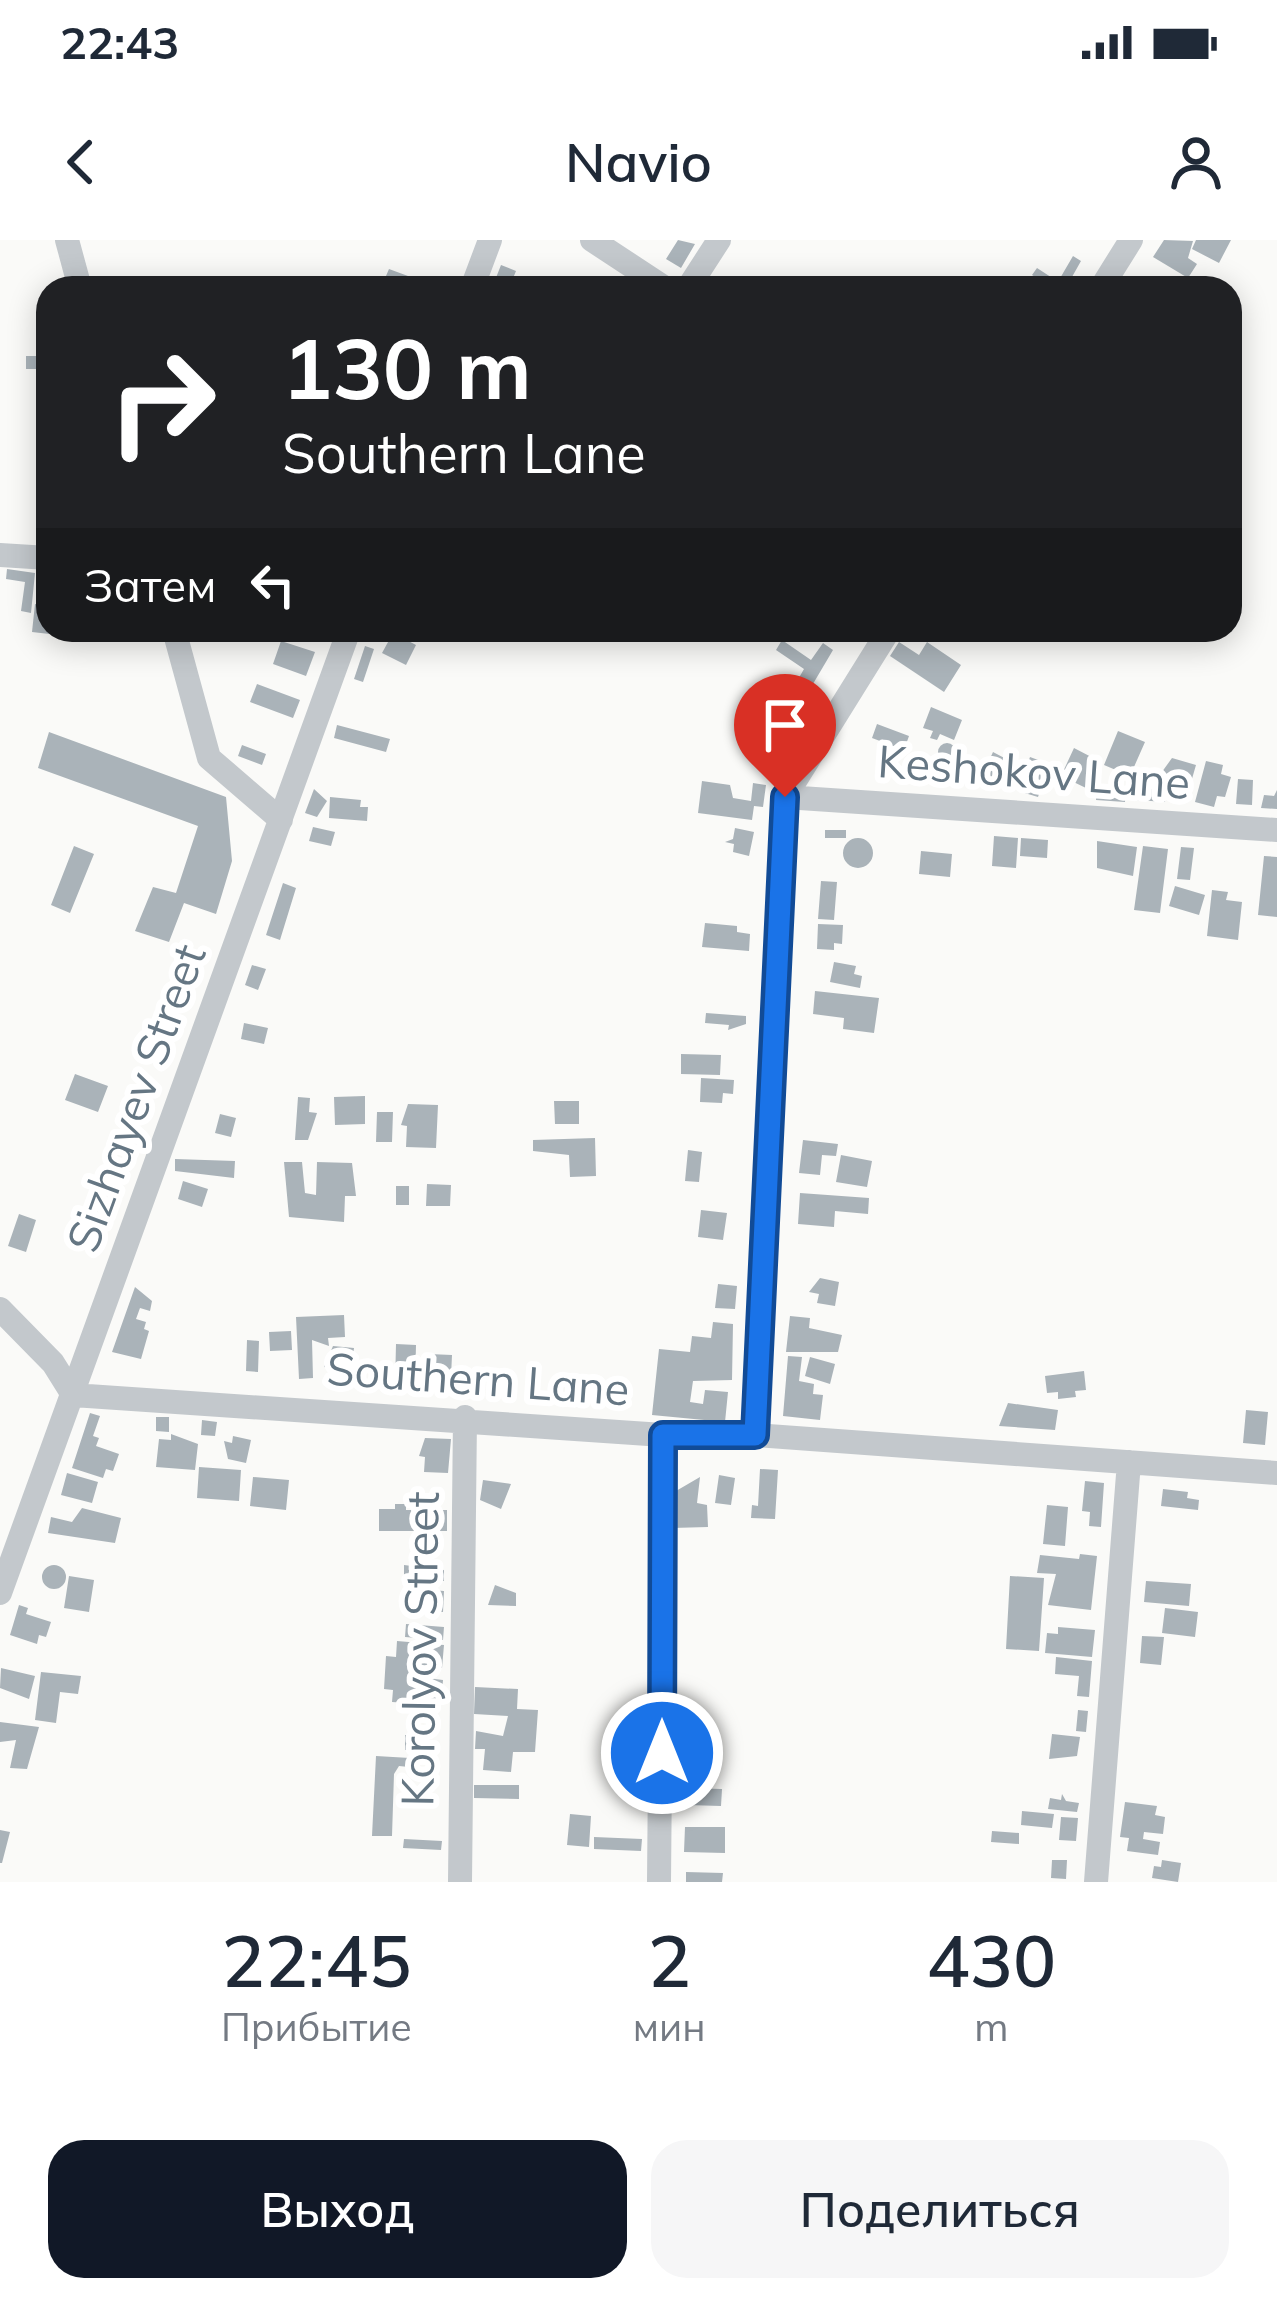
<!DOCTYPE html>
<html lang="ru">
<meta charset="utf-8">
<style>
:root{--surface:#fff;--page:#f6f6f7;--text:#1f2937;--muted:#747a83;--accent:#111827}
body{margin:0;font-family:Mulish,sans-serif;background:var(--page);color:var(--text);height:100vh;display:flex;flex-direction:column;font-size:45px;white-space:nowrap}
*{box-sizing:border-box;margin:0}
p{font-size:39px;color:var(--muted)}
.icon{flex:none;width:66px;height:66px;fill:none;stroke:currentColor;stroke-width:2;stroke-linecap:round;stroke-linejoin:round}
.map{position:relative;height:1642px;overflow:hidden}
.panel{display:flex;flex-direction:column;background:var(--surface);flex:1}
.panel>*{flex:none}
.top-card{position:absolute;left:36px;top:36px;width:1206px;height:366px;border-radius:36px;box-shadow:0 6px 30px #0003;background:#202124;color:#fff;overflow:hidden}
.pin{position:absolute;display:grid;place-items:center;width:102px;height:102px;color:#fff;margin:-123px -51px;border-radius:50% 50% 50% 0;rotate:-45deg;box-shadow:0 0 12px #0007}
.pin .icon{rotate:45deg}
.me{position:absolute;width:132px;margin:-66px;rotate:0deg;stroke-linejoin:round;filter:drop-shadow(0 0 9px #0008)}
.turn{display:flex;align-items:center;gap:42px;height:252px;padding:0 48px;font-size:54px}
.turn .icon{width:156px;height:156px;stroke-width:2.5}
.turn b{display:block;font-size:84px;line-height:102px}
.then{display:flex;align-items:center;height:114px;padding:0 48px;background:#0003;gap:24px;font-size:45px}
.eta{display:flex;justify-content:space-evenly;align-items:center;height:204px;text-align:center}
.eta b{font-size:72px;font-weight:600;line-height:84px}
.primary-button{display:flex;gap:24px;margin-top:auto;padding:24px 48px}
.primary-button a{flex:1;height:138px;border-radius:36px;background:var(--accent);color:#fff;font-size:48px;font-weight:600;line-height:138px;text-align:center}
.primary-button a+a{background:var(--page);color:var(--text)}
.status{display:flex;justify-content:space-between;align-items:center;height:84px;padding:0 60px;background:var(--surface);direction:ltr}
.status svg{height:33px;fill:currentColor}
header{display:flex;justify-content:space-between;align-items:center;height:156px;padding:0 48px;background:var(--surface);font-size:54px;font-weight:600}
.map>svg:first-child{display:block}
</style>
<div class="status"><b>22:43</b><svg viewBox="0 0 49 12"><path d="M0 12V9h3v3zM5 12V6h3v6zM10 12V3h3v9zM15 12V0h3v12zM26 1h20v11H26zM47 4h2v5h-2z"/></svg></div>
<header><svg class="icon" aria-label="back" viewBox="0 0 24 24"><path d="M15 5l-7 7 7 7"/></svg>Navio<svg class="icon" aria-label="person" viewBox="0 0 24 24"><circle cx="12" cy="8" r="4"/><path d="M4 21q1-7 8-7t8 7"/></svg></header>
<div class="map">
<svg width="1277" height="1642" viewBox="0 0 1277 1642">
<rect width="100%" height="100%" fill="#fafaf8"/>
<path fill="#aab3b9" d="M 678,0 L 695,4 L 681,28 L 666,19 Z
M 1164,0 L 1193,1 L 1188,18 L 1197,24 L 1188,38 L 1153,17 Z
M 1196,0 L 1231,0 L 1219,23 L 1192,9 Z
M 1073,16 L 1081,21 L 1068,44 L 1059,40 Z
M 501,25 L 516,31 L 509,48 L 492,48 Z
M 1037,28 L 1057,41 L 1053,48 L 1032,35 Z
M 389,29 L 408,36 L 404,48 L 383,43 Z
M 26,116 L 48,116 L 48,129 L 26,129 Z
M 7,329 L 35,333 L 31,373 L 21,371 L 25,342 L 6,339 Z
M 35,364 L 48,366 L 48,390 L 68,390 L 67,396 L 32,392 Z
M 74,390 L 116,390 L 115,399 Z
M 393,393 L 416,405 L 406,425 L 382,413 Z
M 782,400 L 811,420 L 823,403 L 833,410 L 797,471 L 784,464 L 804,429 L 776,410 Z
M 281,401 L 315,412 L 306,436 L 273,424 Z
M 899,402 L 919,415 L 927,402 L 961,425 L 944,452 L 890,416 Z
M 365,406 L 374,409 L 363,442 L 354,439 Z
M 257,444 L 300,460 L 293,478 L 250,462 Z
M 754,465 L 786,484 L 780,495 L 747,476 Z
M 931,467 L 962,480 L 954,500 L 940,494 L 937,500 L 930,498 L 933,491 L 923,488 Z
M 877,484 L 909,496 L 904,510 L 872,498 Z
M 337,485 L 390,499 L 386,512 L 334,498 Z
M 745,485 L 771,497 L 761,520 L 742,512 L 745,506 L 737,502 Z
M 1118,491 L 1145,502 L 1130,536 L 1104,525 Z
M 49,492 L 226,557 L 232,621 L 216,674 L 184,663 L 169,702 L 135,691 L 153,647 L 176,653 L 198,586 L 38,528 Z
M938 512a9 9 0 1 1 18 0a9 9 0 1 1-18 0Z
M 242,505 L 266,514 L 262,525 L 238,516 Z
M 1074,508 L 1099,521 L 1086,548 L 1061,536 Z
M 993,512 L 1010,521 L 1007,526 L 1002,524 L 994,541 L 982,536 Z
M 1030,517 L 1049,524 L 1038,557 L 1018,551 Z
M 1172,518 L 1196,525 L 1187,556 L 1166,550 L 1165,562 L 1137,560 L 1138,548 L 1162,550 L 1165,538 L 1159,536 Z
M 908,519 L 947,534 L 944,546 L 904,536 Z
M 1206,521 L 1223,525 L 1221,534 L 1231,537 L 1225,557 L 1217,556 L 1214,567 L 1195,562 Z
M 1238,539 L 1253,540 L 1252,565 L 1236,564 Z
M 702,541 L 730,545 L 733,558 L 751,561 L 753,543 L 766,545 L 763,567 L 754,566 L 752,580 L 698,573 Z
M 1097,545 L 1126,547 L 1125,562 L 1096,560 Z
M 314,549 L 327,561 L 317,577 L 305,573 Z
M 1277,550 L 1277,569 L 1261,568 L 1264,555 L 1274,556 Z
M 330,557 L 361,560 L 360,567 L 368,567 L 367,581 L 329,578 Z
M 313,587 L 335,592 L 331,606 L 309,601 Z
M 735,588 L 754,592 L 749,616 L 733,612 L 734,604 L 725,602 L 733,599 Z
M 825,590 L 846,590 L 846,598 L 825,598 Z
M 994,596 L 1018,598 L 1016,628 L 992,626 Z
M 1021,598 L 1048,600 L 1047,618 L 1020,616 Z
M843 613a15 15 0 1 1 30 0a15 15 0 1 1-30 0Z
M 1097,601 L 1137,607 L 1133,636 L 1097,628 Z
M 74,606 L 94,614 L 70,673 L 51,665 Z
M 1143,606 L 1168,609 L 1160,673 L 1134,670 Z
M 1181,607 L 1194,608 L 1190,640 L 1177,639 Z
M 921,611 L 952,614 L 950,637 L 919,634 Z
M 1264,616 L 1277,617 L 1277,677 L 1258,675 Z
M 821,641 L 837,642 L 834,680 L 818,679 Z
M 283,643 L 296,648 L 280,700 L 266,695 Z
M 1175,646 L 1205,655 L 1199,675 L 1169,666 Z
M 1212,650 L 1228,652 L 1226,660 L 1242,662 L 1238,700 L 1207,696 Z
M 705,683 L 737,686 L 737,692 L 750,694 L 749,711 L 702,707 Z
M 818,684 L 843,685 L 842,704 L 834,703 L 834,710 L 817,709 Z
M 834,722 L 856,726 L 854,734 L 862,736 L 860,748 L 830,742 Z
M 252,725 L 266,729 L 258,750 L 245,745 Z
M 815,751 L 879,758 L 874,793 L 843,789 L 844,778 L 813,774 Z
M 706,773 L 746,776 L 746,784 L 728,790 L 729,785 L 705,783 Z
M 244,783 L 268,788 L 264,804 L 241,799 Z
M 681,814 L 721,815 L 720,835 L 681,834 Z
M 75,834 L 108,846 L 98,872 L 65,860 Z
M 701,838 L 734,840 L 733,854 L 723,853 L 722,863 L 700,862 Z
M 365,856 L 365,884 L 335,885 L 334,857 Z
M 298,857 L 310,858 L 309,872 L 317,873 L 308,900 L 295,900 Z
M 554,861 L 579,861 L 579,884 L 555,884 Z
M 408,864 L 438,865 L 436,908 L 406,907 L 407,886 L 401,885 Z
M 377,872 L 393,872 L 392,902 L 376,902 Z
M 220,874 L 236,878 L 231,897 L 215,893 Z
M 595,898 L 596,936 L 570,937 L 569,915 L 533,911 L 533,900 Z
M 803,900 L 838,904 L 836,916 L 822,915 L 820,935 L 799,933 Z
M 688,910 L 702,912 L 699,942 L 685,941 Z
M 841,915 L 872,921 L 867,947 L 836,942 Z
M 175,919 L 235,921 L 234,938 L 175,931 Z
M 284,922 L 302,922 L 305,953 L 316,955 L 317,922 L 352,923 L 356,956 L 345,956 L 344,982 L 289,977 Z
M 183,941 L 208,949 L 202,967 L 178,959 Z
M 427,944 L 451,945 L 450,966 L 426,966 Z
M 396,946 L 409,946 L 409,965 L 396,965 Z
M 800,953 L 869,958 L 868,974 L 835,971 L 834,987 L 798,984 Z
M 701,970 L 727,973 L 723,1000 L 698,997 Z
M 19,974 L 36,980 L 26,1012 L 8,1006 Z
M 820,1038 L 839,1042 L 835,1066 L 817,1063 L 819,1054 L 809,1052 Z
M 718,1044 L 737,1046 L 735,1069 L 715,1068 Z
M 135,1047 L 152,1061 L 150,1071 L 140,1068 L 136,1079 L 146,1082 L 144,1089 L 149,1091 L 141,1119 L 112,1112 Z
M 344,1075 L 345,1097 L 328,1098 L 329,1106 L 312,1100 L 313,1138 L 299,1139 L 296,1077 Z
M 790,1076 L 810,1078 L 809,1088 L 842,1095 L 838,1112 L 786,1112 Z
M 713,1082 L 733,1084 L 732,1140 L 693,1141 L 690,1162 L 703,1164 L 705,1150 L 728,1152 L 725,1182 L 652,1175 L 659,1109 L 690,1112 L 692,1096 L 711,1098 Z
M 291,1091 L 292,1110 L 270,1111 L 269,1092 Z
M 247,1100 L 259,1101 L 258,1132 L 246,1131 Z
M 396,1104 L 416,1105 L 415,1145 L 395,1145 Z
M 333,1106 L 354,1108 L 351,1131 L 324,1127 Z
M 429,1114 L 452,1115 L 451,1137 L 428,1136 Z
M 788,1116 L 802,1117 L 799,1141 L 814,1144 L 813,1154 L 823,1155 L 820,1180 L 783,1176 Z
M 810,1117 L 835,1124 L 830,1144 L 805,1136 Z
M 1084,1131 L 1086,1150 L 1075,1151 L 1076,1157 L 1058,1159 L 1058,1152 L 1047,1153 L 1045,1136 Z
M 1008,1163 L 1058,1170 L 1055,1190 L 999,1186 Z
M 1246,1170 L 1268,1172 L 1265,1205 L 1243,1203 Z
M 90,1173 L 100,1176 L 93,1196 L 99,1198 L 96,1206 L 119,1214 L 113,1231 L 106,1229 L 103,1238 L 72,1228 Z
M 156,1177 L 169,1177 L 169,1192 L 156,1191 Z
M 202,1180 L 217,1182 L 215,1196 L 201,1195 Z
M 171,1194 L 198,1204 L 195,1230 L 156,1227 L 159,1199 L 171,1200 Z
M 233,1196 L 251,1200 L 246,1223 L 228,1219 L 224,1201 L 232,1203 Z
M 425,1198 L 451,1199 L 448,1233 L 424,1232 L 425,1217 L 419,1216 Z
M 199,1227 L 241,1230 L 239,1261 L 197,1258 Z
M 760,1229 L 778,1230 L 775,1279 L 751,1278 L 752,1265 L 758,1266 Z
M 67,1233 L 98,1242 L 92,1263 L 61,1255 Z
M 719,1235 L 735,1238 L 731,1265 L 715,1263 Z
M 253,1237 L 289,1240 L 286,1270 L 250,1266 Z
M 700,1237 L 697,1263 L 707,1265 L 708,1287 L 672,1288 L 676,1251 Z
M 483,1240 L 511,1244 L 501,1269 L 480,1260 Z
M 1085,1241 L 1104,1243 L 1101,1287 L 1089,1286 L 1090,1272 L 1082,1271 Z
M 1163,1249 L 1188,1252 L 1187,1258 L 1199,1260 L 1198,1270 L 1161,1266 Z
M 395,1264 L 406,1264 L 406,1270 L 447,1270 L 447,1291 L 379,1291 L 379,1269 L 395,1269 Z
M 1047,1265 L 1068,1267 L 1065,1306 L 1043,1304 Z
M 82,1268 L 121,1278 L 115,1303 L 48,1293 L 51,1277 L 72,1282 Z
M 417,1296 L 433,1297 L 432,1316 L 416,1316 Z
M 1080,1314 L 1097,1316 L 1091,1370 L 1048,1365 L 1056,1334 L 1037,1333 L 1040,1315 L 1079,1319 Z
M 404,1325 L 444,1330 L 444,1341 L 404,1341 Z
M42 1337a12 12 0 1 1 24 0a12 12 0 1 1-24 0Z
M 69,1336 L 94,1340 L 89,1372 L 64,1368 Z
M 1010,1336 L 1044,1338 L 1039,1411 L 1006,1409 Z
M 1146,1341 L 1191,1344 L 1189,1366 L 1144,1362 Z
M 495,1345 L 516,1353 L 516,1366 L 488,1365 Z
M 407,1348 L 444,1351 L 443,1372 L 406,1370 Z
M 19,1365 L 28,1368 L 26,1374 L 51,1382 L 46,1397 L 39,1395 L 37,1404 L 10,1395 Z
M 1165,1368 L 1198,1372 L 1195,1397 L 1162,1393 Z
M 406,1384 L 444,1387 L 443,1400 L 405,1397 Z
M 1058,1387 L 1095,1390 L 1092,1417 L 1045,1413 L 1047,1393 L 1058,1394 Z
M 1142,1396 L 1164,1397 L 1161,1425 L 1140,1423 Z
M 397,1401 L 444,1405 L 442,1428 L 411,1425 L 409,1446 L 426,1447 L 427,1438 L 443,1440 L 441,1465 L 392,1462 L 393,1450 L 384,1449 L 386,1416 L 396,1417 Z
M 1056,1417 L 1092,1421 L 1089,1457 L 1077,1456 L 1079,1436 L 1055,1434 Z
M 1,1428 L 35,1436 L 29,1459 L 0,1448 Z
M 41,1432 L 81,1436 L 78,1454 L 60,1452 L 56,1483 L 35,1480 Z
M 475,1447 L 518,1449 L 517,1469 L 538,1470 L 535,1512 L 513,1512 L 511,1532 L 483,1530 L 485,1509 L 475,1509 L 476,1491 L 503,1496 L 508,1476 L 474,1474 Z
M 1078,1470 L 1088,1471 L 1086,1492 L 1076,1491 Z
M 0,1482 L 39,1487 L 27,1529 L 10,1528 L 16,1500 L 0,1502 Z
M 1052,1494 L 1080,1497 L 1077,1516 L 1049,1519 Z
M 405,1495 L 428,1496 L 428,1511 L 405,1510 Z
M 687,1498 L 715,1500 L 714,1516 L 706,1516 L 706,1524 L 685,1523 Z
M 376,1516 L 410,1518 L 409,1527 L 399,1526 L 394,1534 L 392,1596 L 372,1596 Z
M 474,1545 L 519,1545 L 519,1559 L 474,1558 Z
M 687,1548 L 722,1549 L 721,1566 L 687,1565 Z
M 1062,1554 L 1066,1561 L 1079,1563 L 1077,1572 L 1048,1569 L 1050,1558 L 1061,1560 Z
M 1125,1562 L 1157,1566 L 1155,1575 L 1165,1577 L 1163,1594 L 1144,1592 L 1143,1599 L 1160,1602 L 1158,1615 L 1127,1611 L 1129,1598 L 1120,1597 Z
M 1022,1571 L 1054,1574 L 1052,1588 L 1021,1585 Z
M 570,1574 L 591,1576 L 589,1607 L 567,1605 Z
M 1061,1577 L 1078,1578 L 1076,1601 L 1059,1600 Z
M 685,1587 L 725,1587 L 725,1613 L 684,1612 Z
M 0,1590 L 10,1592 L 2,1623 L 0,1623 Z
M 992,1591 L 1019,1593 L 1019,1604 L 991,1602 Z
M 594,1597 L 642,1599 L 641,1611 L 594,1609 Z
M 404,1599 L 442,1601 L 441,1610 L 403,1608 Z
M 1052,1620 L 1067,1620 L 1066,1639 L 1051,1638 Z
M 1162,1620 L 1181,1623 L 1178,1642 L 1152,1638 L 1154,1626 L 1161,1627 Z
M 686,1632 L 723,1633 L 722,1642 L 686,1642 Z"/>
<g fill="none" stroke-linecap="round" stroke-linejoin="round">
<path stroke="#c3c8cc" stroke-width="24" d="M 67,0 L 80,48
M 592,0 L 665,48
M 472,48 L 490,0
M 688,48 L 719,0
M 1101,48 L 1131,0
M 0,315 L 48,318
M 174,390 L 209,518 L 281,580
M 785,557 L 1277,590
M 0,1069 L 53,1123 L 73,1155 L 663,1195 L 755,1195 L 1277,1233
M 755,1195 L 785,557 L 889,390
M 0,1353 L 349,390
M 460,1642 L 465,1177
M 659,1642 L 663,1195
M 1096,1642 L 1129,1222"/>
</g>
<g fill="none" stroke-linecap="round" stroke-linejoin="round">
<defs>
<path id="route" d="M 662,1513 L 663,1195 L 755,1195 L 785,557"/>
</defs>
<use href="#route" stroke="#114b97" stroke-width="30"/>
<use href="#route" stroke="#1a73e8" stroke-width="21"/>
</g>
<g text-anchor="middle" stroke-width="12" stroke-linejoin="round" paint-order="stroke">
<g font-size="45" fill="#657683" stroke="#fff">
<text transform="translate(1034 532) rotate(4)" y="16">Keshokov Lane</text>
<text transform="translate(136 858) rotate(-70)" y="16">Sizhayev Street</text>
<text transform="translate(478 1139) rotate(4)" y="16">Southern Lane</text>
<text transform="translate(420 1409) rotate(-89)" y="16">Korolyov Street</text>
</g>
</g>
</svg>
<div class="pin" style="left:785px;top:557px;background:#d93025"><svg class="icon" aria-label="arrive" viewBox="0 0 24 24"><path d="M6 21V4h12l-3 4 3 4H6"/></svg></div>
<svg class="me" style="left:662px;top:1513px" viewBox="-20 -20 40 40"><circle r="17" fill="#1a73e8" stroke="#fff" stroke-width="3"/><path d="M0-11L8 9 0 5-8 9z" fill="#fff"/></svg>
<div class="top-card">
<div class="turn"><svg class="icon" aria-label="right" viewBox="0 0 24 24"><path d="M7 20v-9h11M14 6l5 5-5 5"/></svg><div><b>130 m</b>Southern Lane</div></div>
<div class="then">Затем<svg class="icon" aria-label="left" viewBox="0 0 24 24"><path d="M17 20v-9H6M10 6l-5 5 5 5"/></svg></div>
</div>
</div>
<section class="panel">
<div class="eta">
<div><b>22:45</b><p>Прибытие</p></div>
<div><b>2</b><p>мин</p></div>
<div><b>430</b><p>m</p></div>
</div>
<div class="primary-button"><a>Выход</a><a>Поделиться</a></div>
</section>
